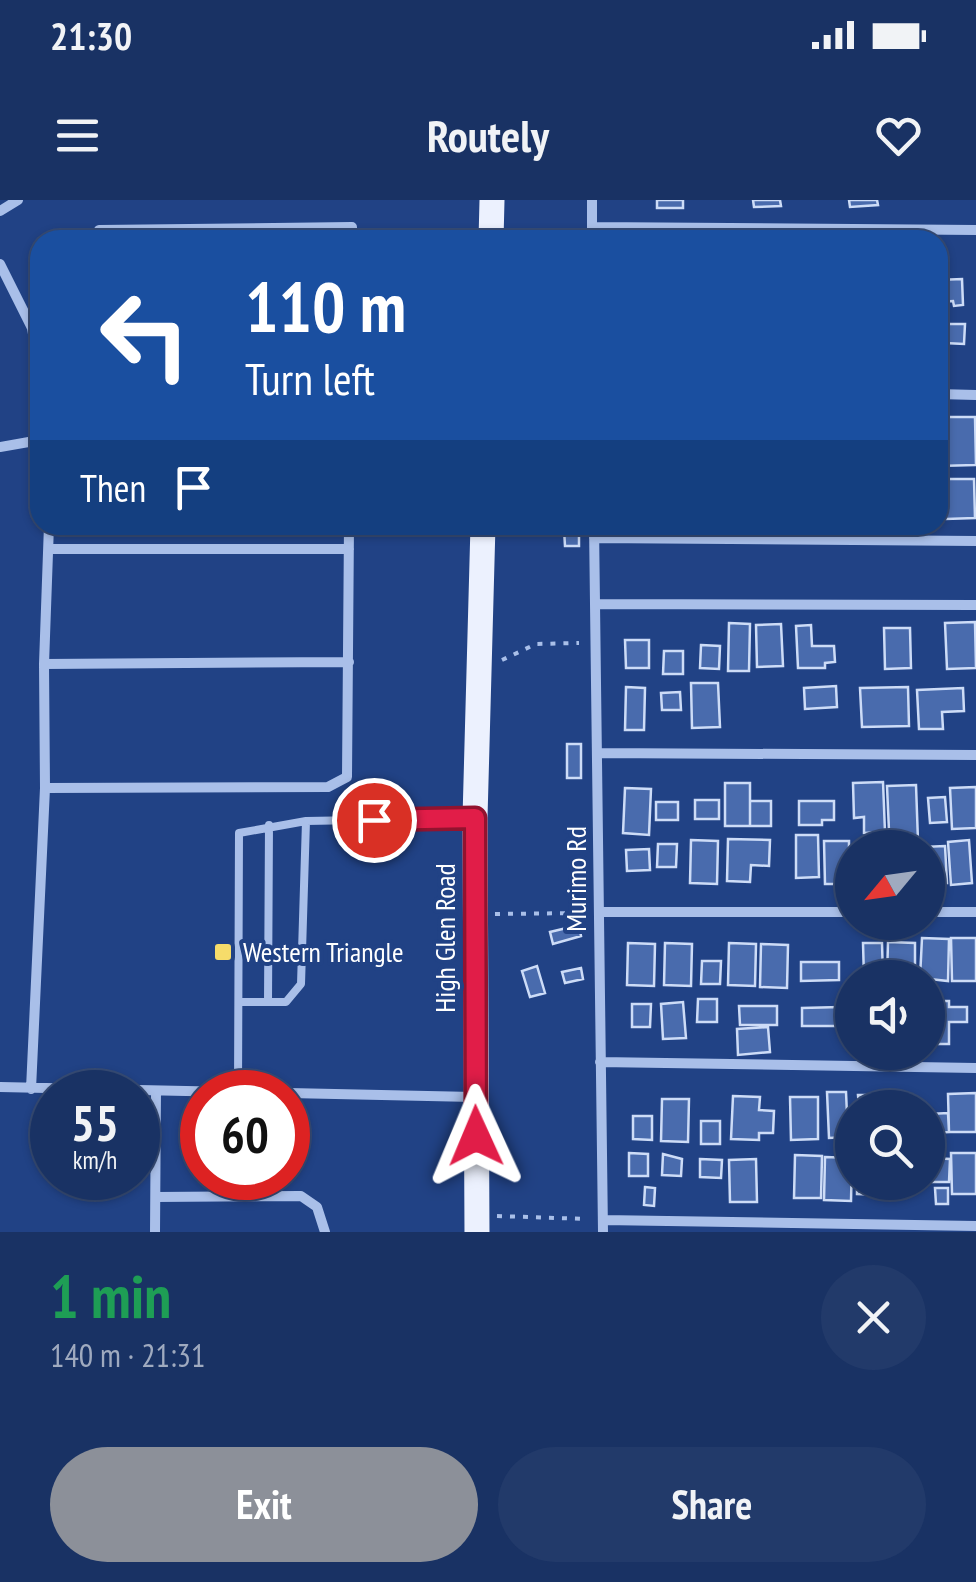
<!DOCTYPE html>
<meta charset="utf-8">
<style>
:root{--surface:#193264;--page:#223a6a;--text:#f1f3f6;--muted:#9faabf;--line:#374d78;--accent:#8c9099}
body{margin:0;font-family:"PT Sans Narrow",sans-serif;background:var(--page);color:var(--text);height:100vh;display:flex;flex-direction:column;font-size:38px;white-space:nowrap}
*{box-sizing:border-box;margin:0}
p{font-size:32px;color:var(--muted)}
.icon{flex:none;width:55px;height:55px;fill:none;stroke:currentColor;stroke-width:2;stroke-linecap:round;stroke-linejoin:round}
.map{position:relative;height:1032px;overflow:hidden}
.details{display:flex;flex-direction:column;background:var(--surface);flex:1}
.details>*{flex:none}
.guide{position:absolute;left:30px;top:30px;width:918px;height:305px;border-radius:30px;box-shadow:0 2px 8px #0004,0 0 0 2px var(--line);background:#1a4fa0;color:#fff;overflow:hidden}
.needle{width:65px;rotate:241deg}
.tools{position:absolute;left:835px;top:630px;display:grid;gap:20px}
.tools a{display:grid;place-items:center;width:110px;height:110px;border-radius:50%;background:var(--surface);box-shadow:0 2px 8px #0004,0 0 0 2px var(--line);font-size:50px}
.speed{position:absolute;left:30px;top:870px;display:flex;gap:20px;font-size:50px;font-weight:700;text-align:center}
.speed>*{display:grid;place-content:center;width:130px;height:130px;border-radius:50%;background:var(--surface);box-shadow:0 2px 8px #0004,0 0 0 2px var(--line);line-height:1}
.speed small{font-size:25px;font-weight:400}
.speed .limit{border:15px solid #d22;background:#fff;color:#111}
.pin{position:absolute;display:grid;place-items:center;width:85px;height:85px;color:#fff;margin:-42px;border:5px solid #fff;border-radius:50%;box-shadow:0 2px 10px #0007}
.me{position:absolute;width:110px;margin:-55px;rotate:359deg;stroke-linejoin:round;filter:drop-shadow(0 0 8px #0008)}
.turn{display:flex;align-items:center;gap:35px;height:210px;padding:0 50px;font-size:45px}
.turn .icon{width:130px;height:130px;stroke-width:2.5}
.turn b{display:block;font-size:70px;line-height:85px}
.then{display:flex;align-items:center;height:95px;padding:0 50px;background:#0003;gap:20px;font-size:38px}
.round{display:grid;place-items:center;flex:none;width:105px;height:105px;border-radius:52px;background:var(--page)}
.summary{display:flex;align-items:center;justify-content:space-between;height:170px;padding:0 50px}
h1{font-size:60px;font-weight:700;line-height:75px;color:#1e9e55}
.cta{display:flex;gap:20px;margin-top:auto;padding:20px 50px}
.cta a{flex:1;height:115px;border-radius:60px;background:var(--accent);color:#fff;font-size:40px;font-weight:700;line-height:115px;text-align:center}
.cta a+a{background:var(--page);color:var(--text)}
.status{display:flex;justify-content:space-between;align-items:center;height:70px;padding:0 50px;background:var(--surface);direction:ltr}
.status svg{height:28px;fill:currentColor}
header{display:flex;justify-content:space-between;align-items:center;height:130px;padding:0 50px;background:var(--surface);font-size:45px;font-weight:700}
.map>svg:first-child{display:block}
</style>
<div class="status"><b>21:30</b><svg viewBox="0 0 49 12"><path d="M0 12V9h3v3zM5 12V6h3v6zM10 12V3h3v9zM15 12V0h3v12zM26 1h20v11H26zM47 4h2v5h-2z"/></svg></div>
<header><svg class="icon" aria-label="menu" viewBox="0 0 24 24"><path d="M4 6h16M4 12h16M4 18h16"/></svg>Routely<svg class="icon" aria-label="heart" viewBox="0 0 24 24"><path d="M12 20l-8-8c-3-5 5-10 8-4 3-6 11-1 8 4z"/></svg></header>
<div class="map">
<svg width="976" height="1032" viewBox="0 0 976 1032">
<rect width="100%" height="100%" fill="#214285"/>
<path fill="#496bad" stroke="#cddcf7" stroke-width="2.5" d="M 657,0 L 683,0 L 683,8 L 657,8 Z
M 753,0 L 780,0 L 781,6 L 754,7 Z
M 849,0 L 877,0 L 878,5 L 850,7 Z
M 962,79 L 963,105 L 954,106 L 953,101 L 938,102 L 938,80 Z
M 946,124 L 965,124 L 964,144 L 945,143 Z
M 944,217 L 975,217 L 976,265 L 938,266 L 938,235 L 945,235 Z
M 938,271 L 943,271 L 944,293 L 938,294 Z
M 945,279 L 974,279 L 975,318 L 946,319 Z
M 564,329 L 579,329 L 579,346 L 565,346 Z
M 975,422 L 976,468 L 947,469 L 945,423 Z
M 729,423 L 750,424 L 749,471 L 728,471 Z
M 781,424 L 783,466 L 757,467 L 756,425 Z
M 811,425 L 812,446 L 834,446 L 835,462 L 825,463 L 825,468 L 798,468 L 796,426 Z
M 884,428 L 910,428 L 911,468 L 885,469 Z
M 625,440 L 649,440 L 649,468 L 626,468 Z
M 701,445 L 720,446 L 719,469 L 700,468 Z
M 664,451 L 683,451 L 683,474 L 663,474 Z
M 691,483 L 718,483 L 720,527 L 692,528 Z
M 836,486 L 837,507 L 805,509 L 804,488 Z
M 626,487 L 645,488 L 644,530 L 625,530 Z
M 908,487 L 909,526 L 862,527 L 860,488 Z
M 963,488 L 964,511 L 942,512 L 943,529 L 919,529 L 917,490 Z
M 680,492 L 681,510 L 662,510 L 661,493 Z
M 567,544 L 581,544 L 581,578 L 567,578 Z
M 883,582 L 885,632 L 864,633 L 864,617 L 854,618 L 853,583 Z
M 725,583 L 750,583 L 750,626 L 725,626 Z
M 916,585 L 918,641 L 899,642 L 898,631 L 889,631 L 887,586 Z
M 976,587 L 976,628 L 952,629 L 950,588 Z
M 625,588 L 651,589 L 649,635 L 623,633 Z
M 945,597 L 947,622 L 930,623 L 928,598 Z
M 695,600 L 719,600 L 719,619 L 695,619 Z
M 750,601 L 771,601 L 771,626 L 750,626 Z
M 799,601 L 834,601 L 834,620 L 822,620 L 822,625 L 799,625 Z
M 656,602 L 678,602 L 678,620 L 656,620 Z
M 796,635 L 818,635 L 819,677 L 796,678 Z
M 728,639 L 770,640 L 769,666 L 751,665 L 750,682 L 727,681 Z
M 691,640 L 718,641 L 717,684 L 690,683 Z
M 969,640 L 972,683 L 951,685 L 948,642 Z
M 824,641 L 849,641 L 849,684 L 825,684 Z
M 658,644 L 677,644 L 676,667 L 657,667 Z
M 945,646 L 947,683 L 928,684 L 928,648 L 922,647 Z
M 649,649 L 650,670 L 627,671 L 626,650 Z
M 579,725 L 581,736 L 553,744 L 550,732 Z
M 922,738 L 949,739 L 948,781 L 920,778 Z
M 951,738 L 976,738 L 976,781 L 952,781 Z
M 888,742 L 915,743 L 915,778 L 887,778 Z
M 628,743 L 655,744 L 654,786 L 627,785 Z
M 665,743 L 692,744 L 691,786 L 664,785 Z
M 729,743 L 756,744 L 755,786 L 728,785 Z
M 863,743 L 882,743 L 883,778 L 864,778 Z
M 761,744 L 788,745 L 787,788 L 760,787 Z
M 702,761 L 721,761 L 720,784 L 701,784 Z
M 801,762 L 839,762 L 839,780 L 801,781 Z
M 537,766 L 545,793 L 530,797 L 522,771 Z
M 581,768 L 583,779 L 565,783 L 562,772 Z
M 698,799 L 717,799 L 717,822 L 697,822 Z
M 928,801 L 949,801 L 949,807 L 967,807 L 967,822 L 949,822 L 949,844 L 928,844 Z
M 683,802 L 686,838 L 663,839 L 661,804 Z
M 632,804 L 651,804 L 650,827 L 632,827 Z
M 739,806 L 777,806 L 777,825 L 740,825 Z
M 840,807 L 840,826 L 802,826 L 802,808 Z
M 768,827 L 770,852 L 738,855 L 737,829 Z
M 827,892 L 846,892 L 848,937 L 829,938 Z
M 976,893 L 976,932 L 949,932 L 948,894 Z
M 858,895 L 877,895 L 878,908 L 859,908 Z
M 733,896 L 760,897 L 759,910 L 774,911 L 773,933 L 759,933 L 759,940 L 731,939 Z
M 790,897 L 818,897 L 818,939 L 791,940 Z
M 911,898 L 911,908 L 892,908 L 892,899 Z
M 662,899 L 689,899 L 688,942 L 661,941 Z
M 948,913 L 949,932 L 929,933 L 929,914 Z
M 633,916 L 652,916 L 652,940 L 633,939 Z
M 701,921 L 720,921 L 720,944 L 701,944 Z
M 629,953 L 648,954 L 648,976 L 629,976 Z
M 951,953 L 976,953 L 976,994 L 952,994 Z
M 663,954 L 682,959 L 681,976 L 662,975 Z
M 795,955 L 822,956 L 821,998 L 794,998 Z
M 825,957 L 852,958 L 851,1001 L 824,1000 Z
M 931,958 L 950,959 L 949,982 L 930,982 Z
M 700,959 L 722,960 L 721,978 L 700,977 Z
M 756,959 L 757,1002 L 730,1002 L 729,960 Z
M 857,982 L 884,982 L 884,995 L 857,994 Z
M 645,987 L 655,988 L 654,1006 L 644,1005 Z
M 935,988 L 948,988 L 948,1004 L 936,1004 Z"/>
<g fill="none" stroke-linecap="round" stroke-linejoin="round">
<path stroke="#a9bfe9" stroke-width="4" stroke-dasharray="5 8" stroke-linecap="butt" d="M 502,460 L 536,444 L 579,443
M 495,714 L 585,713
M 497,1016 L 587,1019"/>
<path stroke="#a9bfe9" stroke-width="8" d="M 241,802 L 286,802 L 301,784 L 306,621
M 268,802 L 269,625
M 238,891 L 239,633 L 306,621 L 470,618"/>
<path stroke="#a9bfe9" stroke-width="10" d="M 592,0 L 592,40
M 0,11 L 18,0
M 592,27 L 976,30
M 99,30 L 352,27 L 352,40
M 0,64 L 32,128 L 40,177
M 938,194 L 976,195
M 0,247 L 40,240
M 594,325 L 603,1032
M 594,338 L 976,341
M 49,349 L 349,349
M 597,404 L 976,405
M 44,464 L 349,462
M 598,553 L 976,555
M 45,588 L 328,587 L 347,577 L 349,325
M 599,712 L 852,712
M 928,712 L 976,712
M 600,862 L 976,868
M 0,887 L 474,897
M 31,889 L 45,588 L 44,464 L 49,325
M 156,997 L 301,996 L 317,1007 L 325,1032
M 603,1020 L 976,1026
M 155,1032 L 156,892"/>
<path stroke="#ecf1fe" stroke-width="25" d="M 491,40 L 492,0
M 477,1032 L 475,618 L 483,325"/>
</g>
<g fill="none" stroke-linecap="round" stroke-linejoin="round">
<defs>
<path id="route" d="M 374,620 L 475,618 L 476,936"/>
</defs>
<use href="#route" stroke="#92132f" stroke-width="25"/>
<use href="#route" stroke="#e11d48" stroke-width="18"/>
</g>
<rect fill="#f6dc6a" stroke="#214285" stroke-width="4" x="213" y="742" width="20" height="20" rx="5"/>
<g text-anchor="middle" stroke-width="8" stroke-linejoin="round" paint-order="stroke">
<g font-size="28" fill="#fff" stroke="#214285">
<text transform="translate(576 679) rotate(-90)" y="10">Murimo Rd</text>
<text transform="translate(445 738) rotate(-90)" y="10">High Glen Road</text>
</g>
<g font-size="28" fill="#fff" stroke="#214285" text-anchor="start">
<text x="243" y="762">Western Triangle</text>
</g>
</g>
</svg>
<div class="tools">
<a><svg class="needle" viewBox="-14 -14 28 28"><path d="M0-13l5 13h-10z" fill="#e53935"/><path d="M0 13l5-13h-10z" fill="#9faabf"/></svg></a>
<a><svg class="icon" aria-label="sound" viewBox="0 0 24 24"><path d="M4 9h4l5-4v14l-5-4H4zM17 9q2 3 0 6"/></svg></a>
<a><svg class="icon" aria-label="search" viewBox="0 0 24 24"><circle cx="10" cy="10" r="6"/><path d="M15 15l6 6"/></svg></a>
</div>
<div class="speed"><div>55<small>km/h</small></div><div class="limit">60</div></div>
<div class="pin" style="left:374px;top:620px;background:#d93025"><svg class="icon" aria-label="arrive" viewBox="0 0 24 24"><path d="M6 21V4h12l-3 4 3 4H6"/></svg></div>
<svg class="me" style="left:476px;top:936px" viewBox="-20 -20 40 40"><path d="M0-17L14 15 0 8-14 15z" fill="#e11d48" stroke="#fff" stroke-width="4"/></svg>
<div class="guide">
<div class="turn"><svg class="icon" aria-label="left" viewBox="0 0 24 24"><path d="M17 20v-9H6M10 6l-5 5 5 5"/></svg><div><b>110 m</b>Turn left</div></div>
<div class="then">Then<svg class="icon" aria-label="arrive" viewBox="0 0 24 24"><path d="M6 21V4h12l-3 4 3 4H6"/></svg></div>
</div>
</div>
<section class="details">
<div class="summary"><div><h1>1 min</h1><p>140 m · 21:31</p></div><a class="round"><svg class="icon" aria-label="close" viewBox="0 0 24 24"><path d="M6 6l12 12M18 6L6 18"/></svg></a></div>
<div class="cta"><a>Exit</a><a>Share</a></div>
</section>
